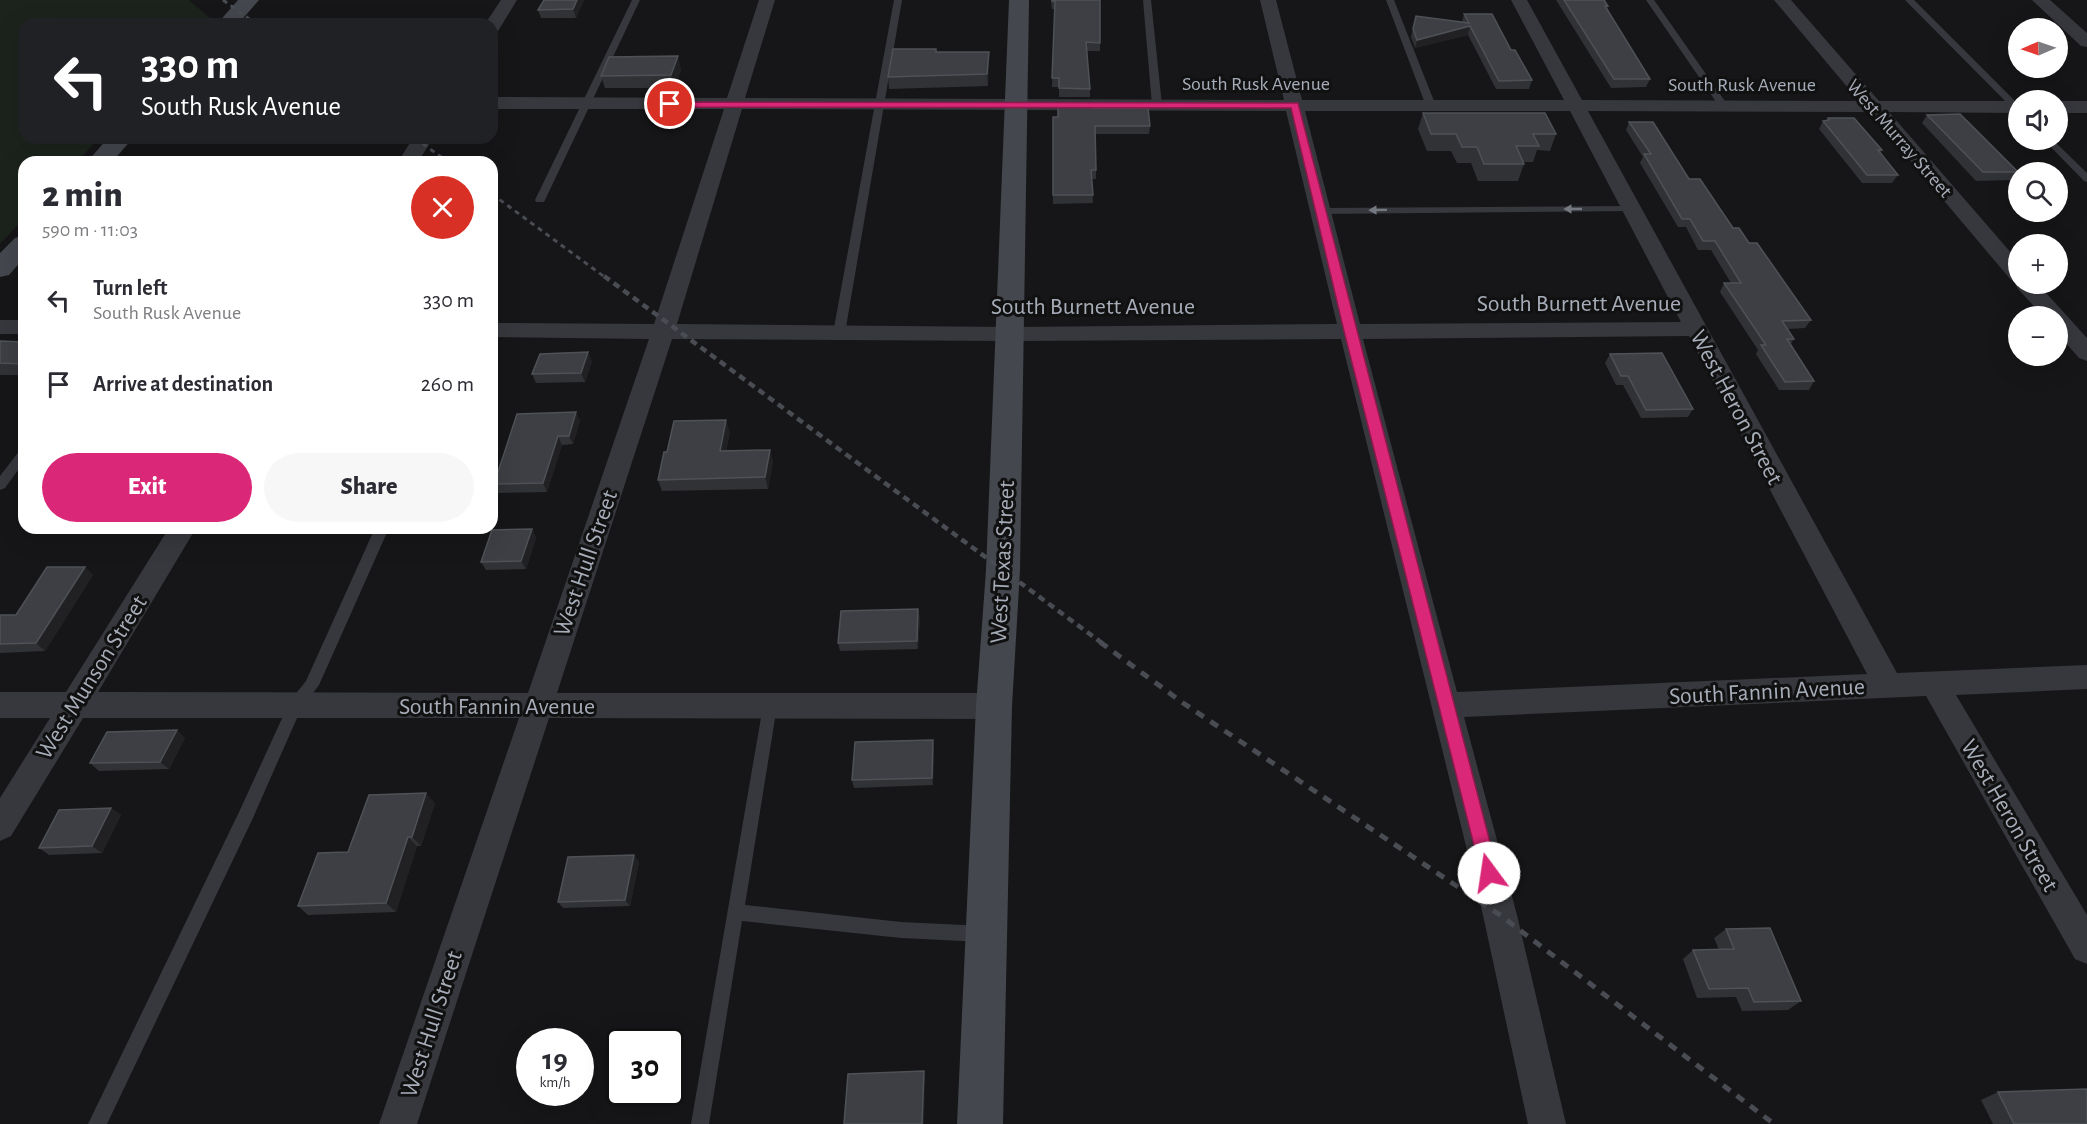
<!DOCTYPE html>
<meta charset="utf-8">
<style>
:root{--surface:#fff;--page:#f7f7f7;--text:#2b2b33;--muted:#7c7c81;--accent:#db2777}
body{margin:0;font-family:"Alegreya Sans",sans-serif;background:var(--page);color:var(--text);height:100vh;display:flex;flex-direction:column;font-size:22px;white-space:nowrap}
*{box-sizing:border-box;margin:0}
p{font-size:20px;color:var(--muted)}
.icon{flex:none;width:33px;height:33px;fill:none;stroke:currentColor;stroke-width:2;stroke-linecap:round;stroke-linejoin:round}
.map{position:relative;flex:1;overflow:hidden}
.details{position:absolute;left:18px;top:156px;width:480px;height:378px;display:flex;flex-direction:column;background:var(--surface);border-radius:18px;box-shadow:0 6px 24px #0002}
.details>*{flex:none}
.guide{position:absolute;left:18px;top:18px;width:480px;height:126px;border-radius:18px;box-shadow:0 6px 24px #0002;background:#202124;color:#fff;overflow:hidden}
.needle{width:39px;rotate:268deg}
.tools{position:absolute;left:2008px;top:18px;display:grid;gap:12px}
.tools a{display:grid;place-items:center;width:60px;height:60px;border-radius:50%;background:var(--surface);box-shadow:0 6px 24px #0002;font-size:30px}
.speed{position:absolute;left:516px;top:1028px;display:flex;gap:12px;font-size:30px;font-weight:700;text-align:center}
.speed>*{display:grid;place-content:center;width:78px;height:78px;border-radius:50%;background:var(--surface);box-shadow:0 6px 24px #0002;line-height:1}
.speed small{font-size:15px;font-weight:400}
.speed .limit{border:3px solid #111;border-radius:9px;background:#fff;color:#111}
.pin{position:absolute;display:grid;place-items:center;width:51px;height:51px;color:#fff;margin:-26px;border:3px solid #fff;border-radius:50%;box-shadow:0 2px 6px #0007}
.me{position:absolute;width:66px;margin:-33px;rotate:346deg;stroke-linejoin:round;filter:drop-shadow(0 0 4px #0008)}
.turn{display:flex;align-items:center;gap:21px;height:126px;padding:0 24px;font-size:27px}
.turn .icon{width:78px;height:78px;stroke-width:2.5}
.turn b{display:block;font-size:42px;line-height:51px}
.round{display:grid;place-items:center;flex:none;width:63px;height:63px;border-radius:32px;background:var(--page)}
.overview{display:flex;align-items:center;justify-content:space-between;height:102px;padding:0 24px}
h1{font-size:36px;font-weight:800;line-height:45px}
.primary-button{display:flex;gap:12px;margin-top:auto;padding:12px 24px}
.primary-button a{flex:1;height:69px;border-radius:36px;background:var(--accent);color:#fff;font-size:24px;font-weight:800;line-height:69px;text-align:center}
.primary-button a+a{background:var(--page);color:var(--text)}
ul{padding:0;list-style:none}
li{display:flex;align-items:center;gap:18px;height:84px;padding:0 24px}
li div{flex:1}
li b{display:block;font-size:22px}
li em{font-style:normal}
.map>svg:first-child{display:block}
</style>
<div class="map">
<svg width="2087" height="1124" viewBox="0 0 2087 1124">
<rect width="100%" height="100%" fill="#161618"/>
<path fill="#1c231c" d="M 0,0 L 189,0 L 211,19 L 206,24 L 24,24 L 24,138 L 99,138 L 77,162 L 24,162 L 24,218 L 0,244 Z"/>
<g fill="none" stroke-linecap="round" stroke-linejoin="round">
<path fill="#36383d" fill-rule="evenodd" d="M 632,0 L 640,0 L 545,200 L 544,202 L 536,202 L 535,200 Z
M 894,0 L 902,0 L 845,333 L 839,337 L 833,333 Z
M 1143,0 L 1151,0 L 1162,105 L 1157,108 L 1152,105 Z
M 1386,0 L 1394,0 L 1436,106 L 1434,108 L 1426,106 Z
M 1646,0 L 1654,0 L 1729,107 L 1727,109 L 1721,109 Z
M 1905,0 L 1914,0 L 2019,105 L 2019,113 L 2016,112 Z
M 2044,140 L 2053,140 L 2087,173 L 2087,182 L 2084,181 Z
M 1631,206 L 1636,209 L 1635,211 L 1320,214 L 1315,211 L 1320,208 Z
M 24,449 L 24,462 L 5,488 L 0,490 L 0,476 L 20,450 Z
M 375,528 L 389,528 L 319,685 L 301,709 L 252,820 L 107,1124 L 88,1124 L 240,810 L 290,701 L 306,681 Z
M 770,700 L 775,702 L 777,706 L 745,905 L 901,922 L 984,926 L 990,928 L 993,934 L 990,940 L 984,942 L 901,938 L 742,921 L 709,1124 L 691,1124 L 763,706 L 765,702 Z"/>
<path fill="#36383d" fill-rule="evenodd" d="M 501,0 L 517,0 L 498,31 L 492,32 L 492,24 L 485,24 Z
M 759,0 L 775,0 L 745,98 L 1284,100 L 1260,0 L 1276,0 L 1302,100 L 1564,100 L 1511,0 L 1527,0 L 1582,100 L 1859,101 L 1774,0 L 1791,0 L 1879,101 L 2019,101 L 2019,113 L 1889,112 L 2019,262 L 2019,284 L 2038,284 L 2087,338 L 2087,361 L 2079,358 L 2058,334 L 2058,316 L 2043,316 L 2018,289 L 2015,284 L 2017,281 L 2011,280 L 1869,112 L 1588,111 L 1897,673 L 2087,665 L 2087,689 L 1956,695 L 2087,915 L 2087,964 L 2075,959 L 1926,696 L 1464,717 L 1517,915 L 1566,1124 L 1528,1124 L 1483,915 L 1341,339 L 1009,341 L 672,339 L 557,693 L 994,693 L 1005,697 L 1009,706 L 1005,715 L 994,719 L 549,718 L 417,1124 L 379,1124 L 519,718 L 83,718 L 11,836 L 0,841 L 0,798 L 50,718 L 0,718 L 0,692 L 66,692 L 169,528 L 196,528 L 98,692 L 528,693 L 649,339 L 492,337 L 492,323 L 654,324 L 724,109 L 492,109 L 492,97 L 727,98 ZM 742,109 L 1286,111 L 1337,324 L 1009,327 L 677,324 ZM 1305,111 L 1570,111 L 1681,322 L 1360,324 ZM 1689,336 L 1867,674 L 1457,692 L 1363,339 Z
M 2032,0 L 2050,0 L 2087,33 L 2087,47 L 2081,46 Z
M 2058,101 L 2087,101 L 2087,113 L 2058,113 Z
M 413,138 L 433,138 L 418,162 L 398,162 Z
M 0,320 L 24,320 L 24,334 L 0,334 Z"/>
<path fill="#44474d" fill-rule="evenodd" d="M 238,0 L 259,0 L 238,24 L 217,24 Z
M 1009,0 L 1029,0 L 1020,570 L 1012,706 L 1003,1124 L 957,1124 L 976,706 L 986,570 Z
M 108,138 L 133,138 L 112,162 L 87,162 Z
M 24,235 L 24,258 L 9,275 L 0,277 L 0,253 L 15,238 Z"/>
<path stroke="#494c52" stroke-width="3" stroke-dasharray="5 4.5" stroke-linecap="butt" d="M 223,0 L 256,24
M 415,138 L 448,162
M 492,194 L 606,278"/>
<path stroke="#494c52" stroke-width="4.5" stroke-dasharray="7 5" stroke-linecap="butt" d="M 604,276 L 1102,643"/>
<path stroke="#494c52" stroke-width="5" stroke-dasharray="9 8" stroke-linecap="butt" d="M 1100,642 L 1183,703 L 1500,915 L 1774,1124"/>
</g>
<path fill="#313236" d="M 544,0 L 584,0 L 576,18 L 541,18 L 538,10 Z
M 1051,0 L 1100,0 L 1100,51 L 1087,51 L 1090,89 L 1090,97 L 1059,97 L 1059,87 L 1052,87 L 1055,9 L 1052,9 Z
M 1556,0 L 1604,0 L 1608,6 L 1607,10 L 1650,79 L 1646,87 L 1611,88 Z
M 1464,14 L 1511,50 L 1532,80 L 1529,89 L 1496,89 L 1468,35 L 1415,48 L 1411,37 L 1416,16 L 1462,22 Z
M 936,52 L 989,52 L 988,86 L 889,89 L 888,77 Z
M 681,69 L 675,88 L 605,88 L 601,76 Z
M 1092,108 L 1150,126 L 1149,134 L 1095,134 L 1096,170 L 1096,179 L 1092,179 L 1093,203 L 1053,204 L 1053,117 L 1058,117 Z
M 1423,113 L 1556,134 L 1550,151 L 1537,150 L 1533,162 L 1523,162 L 1524,164 L 1518,181 L 1478,181 L 1471,163 L 1457,163 L 1451,151 L 1427,151 L 1418,129 Z
M 1927,115 L 2018,172 L 2011,180 L 1976,181 L 1922,123 Z
M 1828,118 L 1882,150 L 1880,153 L 1898,175 L 1892,183 L 1862,183 L 1819,129 L 1823,121 L 1826,121 Z
M 1629,122 L 1689,179 L 1733,228 L 1749,243 L 1811,320 L 1805,328 L 1788,329 L 1794,339 L 1790,345 L 1814,381 L 1809,390 L 1779,390 L 1756,354 L 1758,350 L 1720,292 L 1724,283 L 1731,283 L 1711,250 L 1698,250 L 1686,227 L 1678,227 L 1640,163 L 1643,157 L 1626,130 Z
M 0,341 L 24,342 L 24,375 L 0,375 Z
M 1610,354 L 1693,409 L 1688,417 L 1641,418 L 1623,385 L 1616,385 L 1605,363 Z
M 592,361 L 585,382 L 536,383 L 532,374 Z
M 576,412 L 580,421 L 573,444 L 562,445 L 547,492 L 498,493 L 494,484 Z
M 730,432 L 726,451 L 773,461 L 768,489 L 662,491 L 658,480 L 667,452 Z
M 532,529 L 536,538 L 526,569 L 486,570 L 481,562 Z
M 93,575 L 45,651 L 0,653 L 0,615 L 16,615 Z
M 920,617 L 918,649 L 840,651 L 838,643 Z
M 185,738 L 169,769 L 99,771 L 90,763 Z
M 934,747 L 933,785 L 854,788 L 852,780 Z
M 435,803 L 421,846 L 417,846 L 396,912 L 308,915 L 298,906 L 348,852 Z
M 111,808 L 121,815 L 102,853 L 49,855 L 39,848 Z
M 634,855 L 639,862 L 630,906 L 563,908 L 558,902 Z
M 1726,929 L 1801,1001 L 1788,1010 L 1742,1011 L 1736,997 L 1697,998 L 1683,959 L 1693,950 L 1719,950 L 1714,938 Z
M 1998,1092 L 2087,1124 L 1993,1124 L 1981,1100 Z"/>
<path fill="#212124" d="M 577,0 L 584,0 L 576,18 L 573,9 Z
M 1470,26 L 1468,35 L 1415,48 L 1417,40 Z
M 989,52 L 989,65 L 988,86 L 987,74 Z
M 678,56 L 681,69 L 675,88 L 671,75 Z
M 588,352 L 592,361 L 585,382 L 581,373 Z
M 576,412 L 580,421 L 573,444 L 569,436 Z
M 726,420 L 730,432 L 724,462 L 720,451 Z
M 558,436 L 562,445 L 547,492 L 543,483 Z
M 770,450 L 773,461 L 768,489 L 765,477 Z
M 532,529 L 536,538 L 526,569 L 521,561 Z
M 85,567 L 93,575 L 45,651 L 36,643 Z
M 918,609 L 920,617 L 918,649 L 917,641 Z
M 177,730 L 185,738 L 169,769 L 160,762 Z
M 933,740 L 934,747 L 933,785 L 932,778 Z
M 426,793 L 435,803 L 421,846 L 412,837 Z
M 111,808 L 121,815 L 102,853 L 92,846 Z
M 408,837 L 417,846 L 396,912 L 386,903 Z
M 634,855 L 639,862 L 630,906 L 625,900 Z
M 924,1071 L 925,1077 L 924,1124 L 922,1124 Z"/>
<path fill="#3e3f44" stroke="#4e5156" stroke-width="1.5" d="M 544,0 L 577,0 L 573,9 L 538,10 Z
M 1052,0 L 1100,0 L 1100,43 L 1086,42 L 1090,89 L 1059,88 L 1059,78 L 1052,78 L 1055,1 L 1052,1 Z
M 1564,0 L 1604,0 L 1608,6 L 1605,6 L 1650,79 L 1614,79 Z
M 1464,14 L 1492,14 L 1511,50 L 1515,50 L 1532,80 L 1499,81 L 1470,26 L 1417,40 L 1413,29 L 1416,16 L 1469,23 Z
M 893,49 L 936,49 L 936,52 L 989,52 L 987,74 L 888,77 Z
M 678,56 L 671,75 L 601,76 L 609,57 Z
M 1058,104 L 1092,104 L 1092,108 L 1148,108 L 1150,126 L 1095,126 L 1096,170 L 1091,170 L 1093,195 L 1053,195 L 1053,117 L 1058,117 Z
M 1423,113 L 1545,113 L 1556,134 L 1533,134 L 1539,146 L 1516,146 L 1524,164 L 1484,164 L 1477,147 L 1462,147 L 1456,134 L 1431,134 Z
M 1960,114 L 2018,172 L 1983,172 L 1927,115 Z
M 1828,118 L 1854,118 L 1882,150 L 1878,150 L 1898,175 L 1867,175 L 1823,121 L 1829,120 Z
M 1629,122 L 1653,122 L 1689,179 L 1700,179 L 1733,228 L 1739,228 L 1749,243 L 1757,243 L 1811,320 L 1782,321 L 1794,339 L 1787,339 L 1814,381 L 1785,382 L 1761,345 L 1766,345 L 1724,283 L 1741,283 L 1715,241 L 1703,241 L 1690,219 L 1682,219 L 1644,154 L 1651,154 Z
M 0,341 L 24,342 L 24,364 L 0,363 Z
M 588,352 L 581,373 L 532,374 L 540,354 Z
M 1662,353 L 1693,409 L 1646,410 L 1628,376 L 1621,376 L 1610,354 Z
M 576,412 L 569,436 L 558,436 L 543,483 L 494,484 L 517,414 Z
M 726,420 L 720,451 L 770,450 L 765,477 L 658,480 L 664,452 L 667,452 L 674,421 Z
M 532,529 L 521,561 L 481,562 L 492,530 Z
M 47,567 L 85,567 L 36,643 L 0,644 L 0,615 L 16,615 Z
M 918,609 L 917,641 L 838,643 L 841,611 Z
M 177,730 L 160,762 L 90,763 L 107,732 Z
M 933,740 L 932,778 L 852,780 L 855,742 Z
M 426,793 L 412,837 L 408,837 L 386,903 L 298,906 L 318,853 L 348,852 L 369,795 Z
M 111,808 L 92,846 L 39,848 L 59,810 Z
M 634,855 L 625,900 L 558,902 L 568,857 Z
M 1770,928 L 1801,1001 L 1754,1002 L 1748,988 L 1709,989 L 1693,950 L 1734,949 L 1726,929 Z
M 924,1071 L 922,1124 L 844,1124 L 848,1074 Z
M 2087,1089 L 2087,1124 L 2014,1124 L 1998,1092 Z"/>
<defs><path id="oneway-solid" d="M-6-.8H1V-3.2L6.5 0L1 3.2V.8H-6Z" transform="scale(1.5)"/></defs>
<g fill="#747881">
<use href="#oneway-solid" transform="translate(1573 209) rotate(-180)"/>
<use href="#oneway-solid" transform="translate(1378 210) rotate(179)"/>
</g>
<path fill="#db2777" stroke="#8e194d" stroke-width="1.5" d="M 667,102 L 1298,103 L 1498,873 L 1495,879 L 1489,881 L 1483,879 L 1481,873 L 1344,331 L 1291,108 L 670,107 L 666,104 Z"/>
<g text-anchor="middle" stroke-width="6" stroke-linejoin="round" paint-order="stroke">
<g font-size="20" fill="#a7adb8" stroke="#111112">
<text x="1256" y="90">South Rusk Avenue</text>
<text x="1742" y="91">South Rusk Avenue</text>
<text transform="translate(1900 138) rotate(49)" y="7">West Murray Street</text>
</g>
<g font-size="24" fill="#a7adb8" stroke="#111112">
<text x="1579" y="311">South Burnett Avenue</text>
<text x="1093" y="314">South Burnett Avenue</text>
<text transform="translate(1737 407) rotate(62)" y="8">West Heron Street</text>
<text transform="translate(1002 562) rotate(-87)" y="8">West Texas Street</text>
<text transform="translate(585 563) rotate(-71)" y="8">West Hull Street</text>
<text transform="translate(91 677) rotate(-58)" y="8">West Munson Street</text>
<text transform="translate(1767 691) rotate(-3)" y="8">South Fannin Avenue</text>
<text x="497" y="714">South Fannin Avenue</text>
<text transform="translate(2010 815) rotate(60)" y="8">West Heron Street</text>
<text transform="translate(431 1024) rotate(-72)" y="8">West Hull Street</text>
</g>
</g>
</svg>
<div class="tools">
<a><svg class="needle" viewBox="-14 -14 28 28"><path d="M0-13l5 13h-10z" fill="#e53935"/><path d="M0 13l5-13h-10z" fill="#7c7c81"/></svg></a>
<a><svg class="icon" aria-label="sound" viewBox="0 0 24 24"><path d="M4 9h4l5-4v14l-5-4H4zM17 9q2 3 0 6"/></svg></a>
<a><svg class="icon" aria-label="search" viewBox="0 0 24 24"><circle cx="10" cy="10" r="6"/><path d="M15 15l6 6"/></svg></a>
<a>+</a>
<a>−</a>
</div>
<div class="speed"><div>19<small>km/h</small></div><div class="limit">30</div></div>
<div class="pin" style="left:670px;top:104px;background:#d93025"><svg class="icon" aria-label="arrive" viewBox="0 0 24 24"><path d="M6 21V4h12l-3 4 3 4H6"/></svg></div>
<svg class="me" style="left:1489px;top:873px" viewBox="-20 -20 40 40"><circle r="19" fill="#fff"/><path d="M0-13L10 11 0 6-10 11z" fill="#db2777"/></svg>
<div class="guide">
<div class="turn"><svg class="icon" aria-label="left" viewBox="0 0 24 24"><path d="M17 20v-9H6M10 6l-5 5 5 5"/></svg><div><b>330 m</b>South Rusk Avenue</div></div>
</div>
<section class="details">
<div class="overview"><div><h1>2 min</h1><p>590 m · 11:03</p></div><a class="round" style="background:#d93025;color:#fff"><svg class="icon" aria-label="close" viewBox="0 0 24 24"><path d="M6 6l12 12M18 6L6 18"/></svg></a></div>
<ul>
<li><svg class="icon" aria-label="left" viewBox="0 0 24 24"><path d="M17 20v-9H6M10 6l-5 5 5 5"/></svg><div><b>Turn left</b><p>South Rusk Avenue</p></div><em>330 m</em></li>
<li><svg class="icon" aria-label="arrive" viewBox="0 0 24 24"><path d="M6 21V4h12l-3 4 3 4H6"/></svg><div><b>Arrive at destination</b></div><em>260 m</em></li>
</ul>
<div class="primary-button"><a>Exit</a><a>Share</a></div>
</section>
</div>
